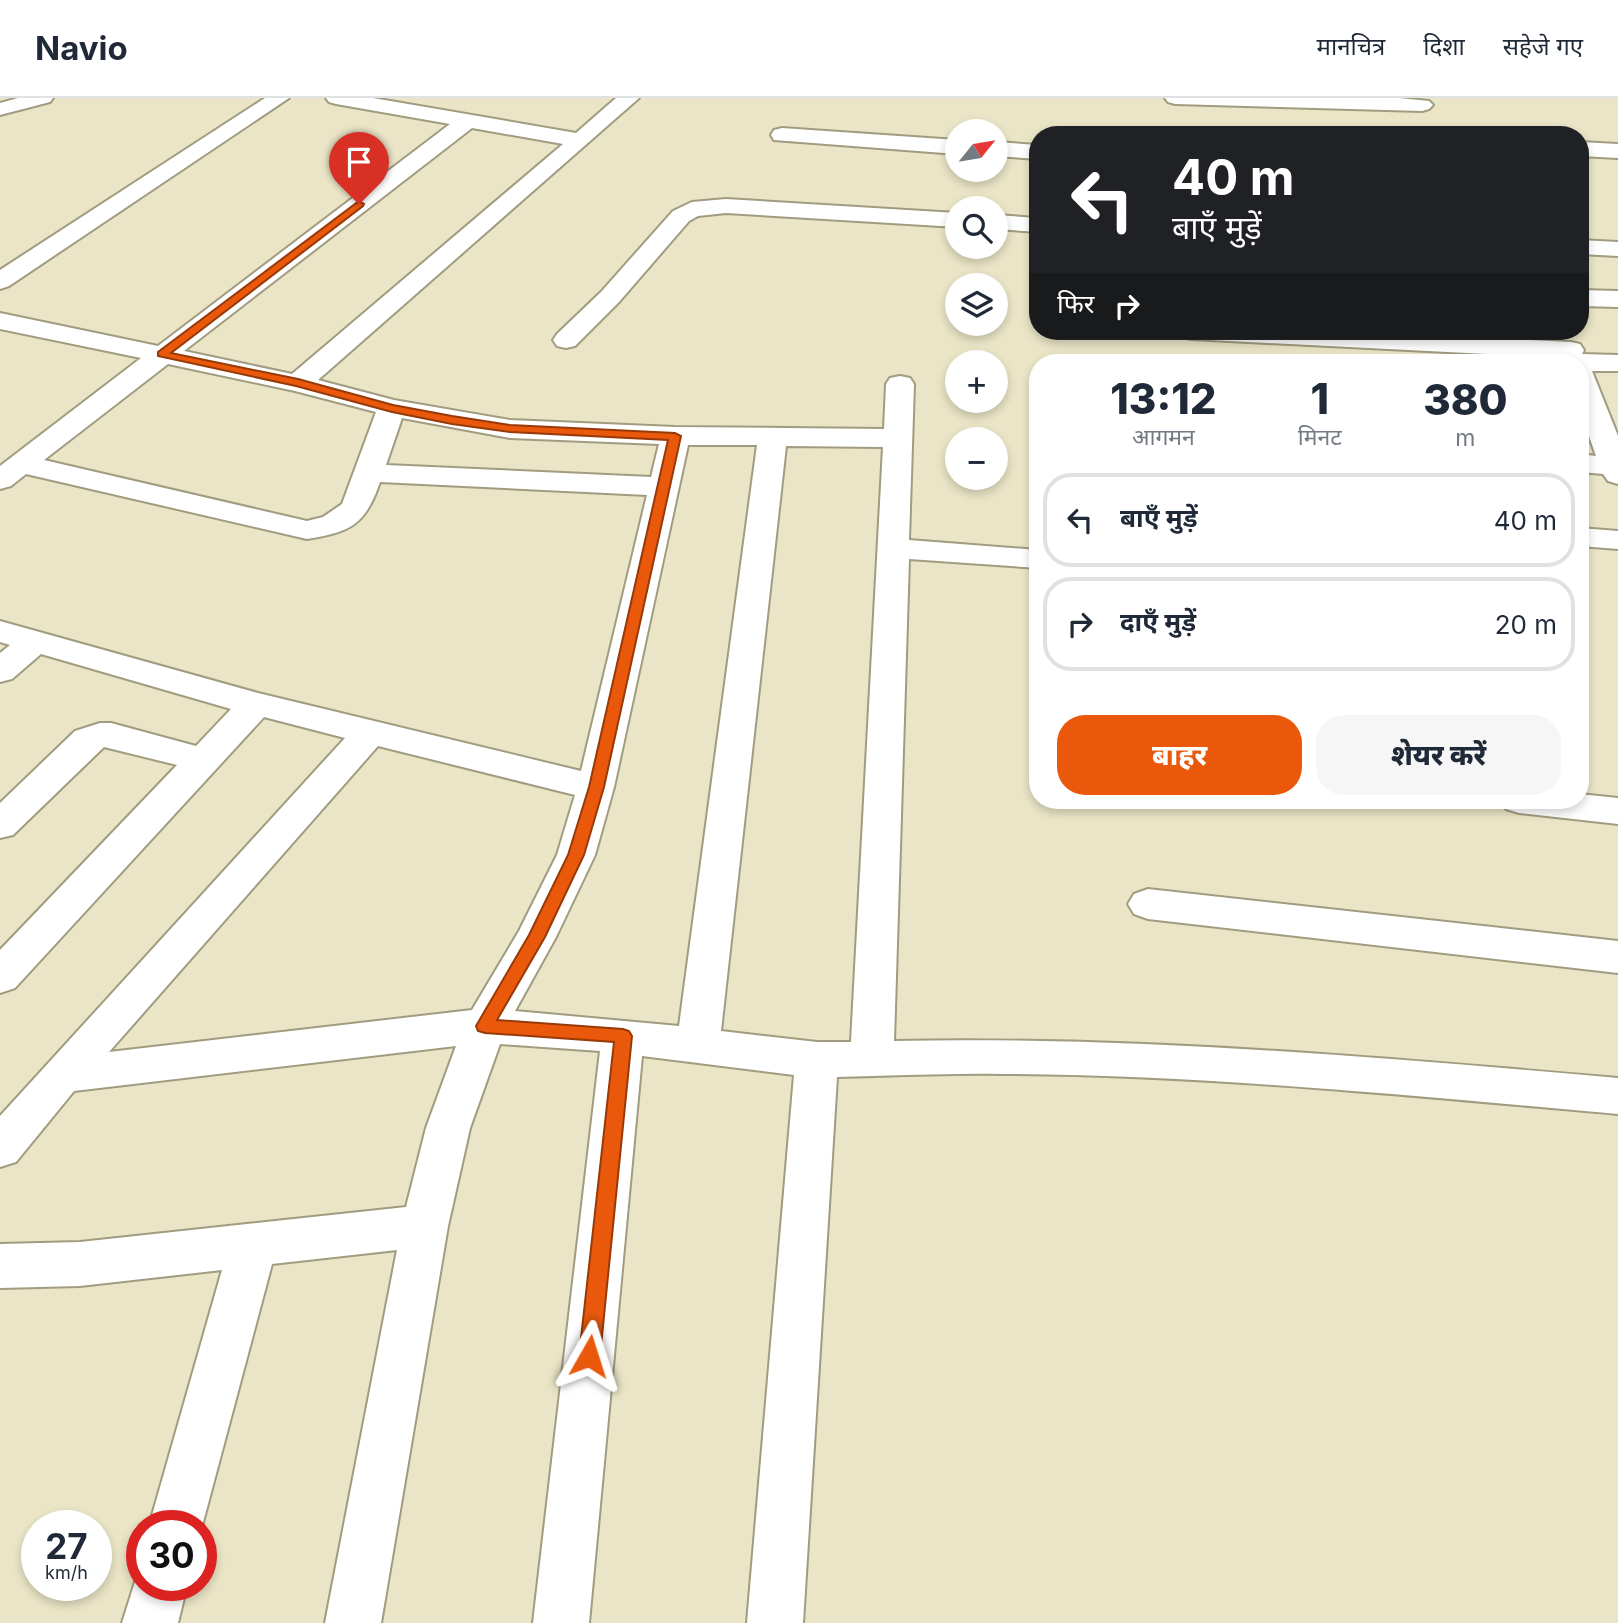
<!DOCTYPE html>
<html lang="hi">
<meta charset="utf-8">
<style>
:root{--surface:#fff;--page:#f6f6f7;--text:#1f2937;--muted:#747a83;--line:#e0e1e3;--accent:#ea580c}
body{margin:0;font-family:Inter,"Noto Sans Devanagari",sans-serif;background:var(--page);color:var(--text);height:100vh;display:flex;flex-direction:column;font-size:26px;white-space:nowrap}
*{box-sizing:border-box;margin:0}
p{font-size:23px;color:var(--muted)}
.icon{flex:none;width:38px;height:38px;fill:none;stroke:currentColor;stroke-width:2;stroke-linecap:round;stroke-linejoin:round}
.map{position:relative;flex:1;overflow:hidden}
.sheet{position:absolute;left:1029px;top:256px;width:560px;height:455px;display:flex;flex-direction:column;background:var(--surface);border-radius:28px;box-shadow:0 4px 10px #0003}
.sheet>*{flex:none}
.top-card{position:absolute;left:1029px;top:28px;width:560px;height:214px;border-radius:28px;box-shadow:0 4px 10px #0003;background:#202124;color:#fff;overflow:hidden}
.needle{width:46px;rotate:60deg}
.tools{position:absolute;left:945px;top:21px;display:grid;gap:14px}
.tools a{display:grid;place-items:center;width:63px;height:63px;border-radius:50%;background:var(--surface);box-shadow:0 4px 10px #0003;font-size:35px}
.speed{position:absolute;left:21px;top:1412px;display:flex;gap:14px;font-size:35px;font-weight:700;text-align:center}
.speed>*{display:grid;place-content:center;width:91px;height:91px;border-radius:50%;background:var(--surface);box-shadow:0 4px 10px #0003;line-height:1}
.speed small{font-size:18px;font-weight:400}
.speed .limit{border:10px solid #d22;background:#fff;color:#111}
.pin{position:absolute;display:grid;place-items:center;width:60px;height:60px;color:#fff;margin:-72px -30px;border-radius:50% 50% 50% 0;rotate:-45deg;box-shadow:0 0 7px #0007}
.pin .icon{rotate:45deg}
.me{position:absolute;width:77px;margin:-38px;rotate:6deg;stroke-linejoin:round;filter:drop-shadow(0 0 5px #0008)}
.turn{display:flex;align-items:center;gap:24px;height:147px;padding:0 28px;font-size:32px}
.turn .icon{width:91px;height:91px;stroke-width:2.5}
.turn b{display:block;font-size:49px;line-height:60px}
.then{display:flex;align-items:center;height:66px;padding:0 28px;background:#0003;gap:14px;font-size:26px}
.eta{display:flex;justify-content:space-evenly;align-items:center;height:119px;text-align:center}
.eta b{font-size:42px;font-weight:800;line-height:49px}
.primary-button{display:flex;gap:14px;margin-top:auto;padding:14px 28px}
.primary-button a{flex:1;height:80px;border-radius:28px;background:var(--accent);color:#fff;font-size:28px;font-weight:800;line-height:80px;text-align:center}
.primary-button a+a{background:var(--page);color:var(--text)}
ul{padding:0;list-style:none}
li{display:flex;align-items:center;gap:21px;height:94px;margin:0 14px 10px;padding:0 14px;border:4px solid var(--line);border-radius:28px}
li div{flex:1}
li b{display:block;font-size:26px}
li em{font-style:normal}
header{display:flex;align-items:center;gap:42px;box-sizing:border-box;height:98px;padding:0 35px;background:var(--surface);border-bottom:2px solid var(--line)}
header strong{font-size:33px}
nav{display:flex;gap:38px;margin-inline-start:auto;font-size:24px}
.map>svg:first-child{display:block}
</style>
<header>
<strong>Navio</strong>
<nav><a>मानचित्र</a><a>दिशा</a><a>सहेजे गए</a></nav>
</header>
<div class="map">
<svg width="1618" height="1525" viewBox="0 0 1618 1525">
<rect width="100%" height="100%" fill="#eae5c6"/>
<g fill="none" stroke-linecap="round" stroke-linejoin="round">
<defs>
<path id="street" d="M 265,0 L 289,0 L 9,188 L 0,191 L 0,172 Z
M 326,0 L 373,0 L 576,35 L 616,0 L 639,0 L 318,282 L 394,302 L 510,322 L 675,329 L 884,331 L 886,286 L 890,280 L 900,278 L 910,280 L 914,286 L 909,442 L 1038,452 L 1038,470 L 909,461 L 894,943 C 1136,938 1377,959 1618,980 L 1618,1016 C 1413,998 1208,977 1002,976 C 947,975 892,978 837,979 L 803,1525 L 747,1525 L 794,977 L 642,958 L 589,1525 L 533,1525 L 600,953 L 500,946 L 470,1030 L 448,1128 L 381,1525 L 325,1525 L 397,1152 L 272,1166 L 201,1432 L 201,1428 L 149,1428 L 222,1172 L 80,1188 L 0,1190 L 0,1146 L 80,1144 L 406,1109 L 426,1030 L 456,948 L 74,993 L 16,1064 L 0,1069 L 0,1018 L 345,640 L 264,619 L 15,890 L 0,895 L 0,852 L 177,667 L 104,649 L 13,737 L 0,740 L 0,705 L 75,633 L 100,625 L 111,625 L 196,648 L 231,611 L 41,556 L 12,581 L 0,584 L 0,555 L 10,547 L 0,544 L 0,523 L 258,595 L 581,673 L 647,397 L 380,384 C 365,427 351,434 307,441 L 26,376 L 11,388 L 0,391 L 0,368 L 141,260 L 0,231 L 0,215 L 158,248 L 450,26 L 336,6 L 329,4 ZM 472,30 L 563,46 L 292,276 L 184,253 ZM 168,266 L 295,293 L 376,314 L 342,406 L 323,419 L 307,423 L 44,362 ZM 402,320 L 510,340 L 659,346 L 651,379 L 386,367 ZM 688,347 L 757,347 L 679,928 L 515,913 L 556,839 L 595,757 L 614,689 ZM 786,348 L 883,349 L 851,944 L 817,944 L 721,933 ZM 378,648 L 575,697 L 557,757 L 519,833 L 472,912 L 109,954 Z
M 1165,0 L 1399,0 L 1429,3 L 1433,7 L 1429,11 L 1422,13 L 1175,6 L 1168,4 Z
M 782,30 L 957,42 L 957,56 L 774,42 L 771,37 L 774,32 Z
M 996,44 L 1038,47 L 1038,61 L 996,58 Z
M 1580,44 L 1618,46 L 1618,60 L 1580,58 Z
M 726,101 L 957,115 L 957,129 L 726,115 L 698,118 L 689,123 L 619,204 L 575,248 L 566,250 L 557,248 L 553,242 L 557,236 L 601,194 L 673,113 L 692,104 Z
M 996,117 L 1038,120 L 1038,134 L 996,131 Z
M 1580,142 L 1618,144 L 1618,158 L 1580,156 Z
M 1580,192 L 1618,193 L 1618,209 L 1580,208 Z
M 1178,233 L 1345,233 L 1571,244 L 1580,246 L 1584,252 L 1582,256 L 1618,257 L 1618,273 L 1592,273 L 1618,338 L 1618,386 L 1608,383 L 1603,376 L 1580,374 L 1580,356 L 1596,358 L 1580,313 L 1580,264 L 1562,264 L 1564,260 L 1191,241 L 1182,239 Z
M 1580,430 L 1618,433 L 1618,451 L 1580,448 Z
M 1580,696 L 1618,700 L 1618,726 L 1519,715 L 1506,711 L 1500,702 L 1580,702 Z
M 1148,791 L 1618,843 L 1618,875 L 1148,821 L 1134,816 L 1128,806 L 1134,796 Z
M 140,1468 L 142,1488 L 187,1488 L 178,1525 L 122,1525 Z"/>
<path id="primary" d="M 18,0 L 53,0 L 50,4 L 0,17 L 0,5 Z"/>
</defs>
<use href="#street" stroke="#a19c7f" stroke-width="4"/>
<use href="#primary" stroke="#a19c7f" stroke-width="4"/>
<use href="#street" fill="#fff" fill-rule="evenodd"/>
<use href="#primary" fill="#fff" fill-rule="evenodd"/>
</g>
<path fill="#ea580c" stroke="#983908" stroke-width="2" d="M 359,103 L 364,106 L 363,108 L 171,255 L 298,281 L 393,307 L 452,318 L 510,327 L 675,335 L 681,338 L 604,689 L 584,757 L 545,839 L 497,922 L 623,931 L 629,933 L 632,938 L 600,1258 L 597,1265 L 589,1268 L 582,1265 L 579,1258 L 614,944 L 485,935 L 478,933 L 476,928 L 529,837 L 568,757 L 589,689 L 668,342 L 510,334 L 452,326 L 392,314 L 296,288 L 158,258 L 158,254 Z"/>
</svg>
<div class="tools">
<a><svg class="needle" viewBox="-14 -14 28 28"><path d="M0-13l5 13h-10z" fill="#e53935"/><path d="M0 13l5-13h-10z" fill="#747a83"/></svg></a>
<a><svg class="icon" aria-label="search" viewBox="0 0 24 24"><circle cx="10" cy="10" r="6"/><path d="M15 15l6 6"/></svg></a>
<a><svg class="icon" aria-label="layers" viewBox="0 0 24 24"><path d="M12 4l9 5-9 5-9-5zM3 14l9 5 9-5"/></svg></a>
<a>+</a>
<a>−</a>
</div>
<div class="speed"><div>27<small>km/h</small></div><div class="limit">30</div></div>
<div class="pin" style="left:359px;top:106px;background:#d93025"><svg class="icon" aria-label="arrive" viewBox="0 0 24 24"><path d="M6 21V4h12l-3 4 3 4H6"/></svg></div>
<svg class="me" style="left:589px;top:1258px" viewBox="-20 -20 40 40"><path d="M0-17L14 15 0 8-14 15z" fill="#ea580c" stroke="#fff" stroke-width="4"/></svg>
<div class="top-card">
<div class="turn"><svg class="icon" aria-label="left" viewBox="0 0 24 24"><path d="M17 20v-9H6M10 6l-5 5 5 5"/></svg><div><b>40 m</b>बाएँ मुड़ें</div></div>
<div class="then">फिर<svg class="icon" aria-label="right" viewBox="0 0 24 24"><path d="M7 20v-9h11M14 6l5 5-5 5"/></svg></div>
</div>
<section class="sheet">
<div class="eta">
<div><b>13:12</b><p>आगमन</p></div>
<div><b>1</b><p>मिनट</p></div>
<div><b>380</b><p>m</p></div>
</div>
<ul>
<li><svg class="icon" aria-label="left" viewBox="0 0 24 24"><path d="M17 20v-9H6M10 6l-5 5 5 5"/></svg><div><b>बाएँ मुड़ें</b></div><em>40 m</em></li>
<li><svg class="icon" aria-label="right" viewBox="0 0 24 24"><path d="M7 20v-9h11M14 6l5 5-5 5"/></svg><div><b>दाएँ मुड़ें</b></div><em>20 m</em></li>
</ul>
<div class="primary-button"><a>बाहर</a><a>शेयर करें</a></div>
</section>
</div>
